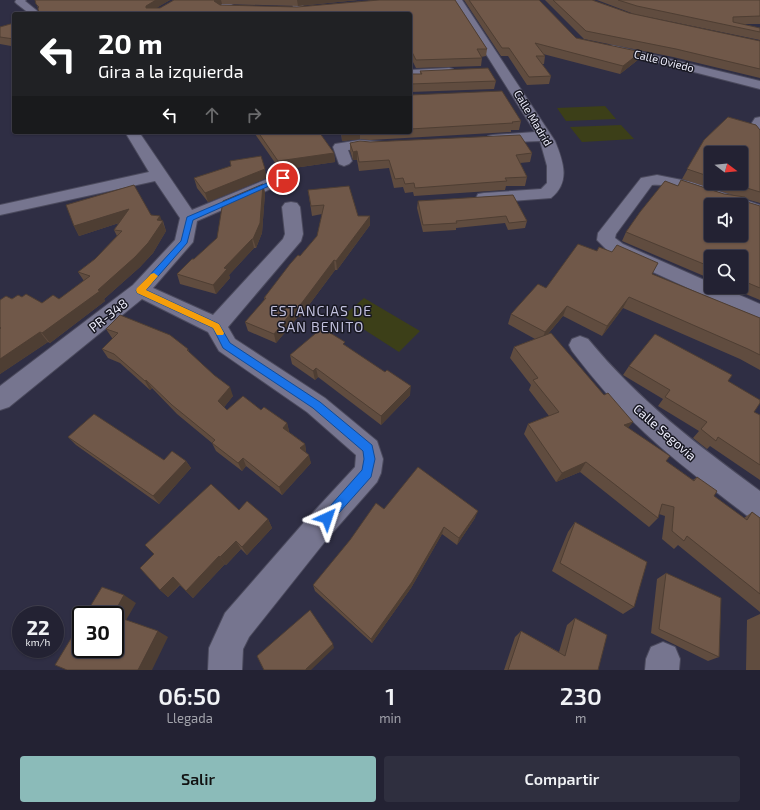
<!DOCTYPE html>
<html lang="es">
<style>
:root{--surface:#232233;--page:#2f2f3f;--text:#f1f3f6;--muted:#a3a4ac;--line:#403f4e;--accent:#8bbbb9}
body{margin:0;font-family:"Exo 2",sans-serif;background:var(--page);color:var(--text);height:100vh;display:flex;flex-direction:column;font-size:15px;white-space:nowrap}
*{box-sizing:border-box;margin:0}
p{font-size:13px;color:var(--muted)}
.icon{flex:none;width:22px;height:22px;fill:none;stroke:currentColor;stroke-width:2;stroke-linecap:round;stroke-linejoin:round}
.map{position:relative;height:670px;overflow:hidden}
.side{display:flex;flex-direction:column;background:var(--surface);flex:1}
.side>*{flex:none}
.guide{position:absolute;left:12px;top:12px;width:400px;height:122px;border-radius:4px;box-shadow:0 1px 3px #0004,0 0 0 1px var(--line);background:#202124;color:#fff;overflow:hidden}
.needle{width:26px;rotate:106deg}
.buttons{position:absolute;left:704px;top:146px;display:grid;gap:8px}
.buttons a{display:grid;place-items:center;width:44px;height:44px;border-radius:4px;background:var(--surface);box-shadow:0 1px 3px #0004,0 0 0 1px var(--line);font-size:20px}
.speed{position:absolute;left:12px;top:606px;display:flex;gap:8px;font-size:20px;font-weight:700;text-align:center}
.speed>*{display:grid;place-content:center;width:52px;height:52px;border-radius:50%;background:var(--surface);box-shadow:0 1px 3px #0004,0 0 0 1px var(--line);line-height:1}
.speed small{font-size:10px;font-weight:400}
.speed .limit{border:2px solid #111;border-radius:6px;background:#fff;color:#111}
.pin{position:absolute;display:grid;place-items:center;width:34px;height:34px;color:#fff;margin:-17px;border:2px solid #fff;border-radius:50%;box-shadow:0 1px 4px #0007}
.me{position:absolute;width:44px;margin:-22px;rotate:42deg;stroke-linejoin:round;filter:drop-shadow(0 0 3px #0008)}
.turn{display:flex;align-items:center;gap:14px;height:84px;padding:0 20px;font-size:18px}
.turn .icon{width:52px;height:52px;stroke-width:2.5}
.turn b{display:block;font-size:28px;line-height:34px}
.lanes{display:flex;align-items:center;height:38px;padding:0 20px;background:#0003;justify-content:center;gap:20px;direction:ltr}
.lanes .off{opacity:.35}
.eta{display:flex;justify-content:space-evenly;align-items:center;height:68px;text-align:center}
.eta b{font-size:24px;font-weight:600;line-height:28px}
.action{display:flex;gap:8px;margin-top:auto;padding:8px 20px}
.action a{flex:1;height:46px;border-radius:4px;background:var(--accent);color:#111;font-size:16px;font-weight:600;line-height:46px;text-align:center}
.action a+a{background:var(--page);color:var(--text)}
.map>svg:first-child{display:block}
</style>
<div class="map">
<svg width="760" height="670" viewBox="0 0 760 670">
<rect width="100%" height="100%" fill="#2f2e44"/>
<path fill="#3c3f18" d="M 605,106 L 616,119 L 566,121 L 557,108 Z
M 621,125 L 634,139 L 582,142 L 570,127 Z
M 364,298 L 420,331 L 399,352 L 343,316 Z"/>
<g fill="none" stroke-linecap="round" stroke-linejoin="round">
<defs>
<path id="minor" d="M 16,0 L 26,0 L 25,1 L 41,14 L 30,14 L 17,4 L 15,2 Z
M 226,0 L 237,0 L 221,14 L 210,14 Z
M 293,0 L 303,0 L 303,14 L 293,14 Z
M 452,0 L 462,0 L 555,141 C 563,161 571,182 551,198 L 484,203 L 478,202 L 476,198 L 478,194 L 484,193 L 541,189 L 547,183 L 547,166 L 540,141 L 493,143 L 488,142 L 486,139 L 488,136 L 493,135 L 535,132 Z
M 612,45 L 760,81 L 760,89 L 608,50 L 606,48 L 608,46 Z
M 449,68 L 453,69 L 455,72 L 453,75 L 410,78 L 410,70 Z
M 760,117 L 760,138 L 755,137 L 748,129 L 755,118 Z
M 125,132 L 139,132 L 192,210 L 277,175 L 283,173 L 289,175 L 291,178 L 289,181 L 197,221 L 193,242 L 153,288 L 213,315 L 283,239 L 285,234 L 282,207 L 285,203 L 291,202 L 297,203 L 300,207 L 303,234 L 301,241 L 228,327 L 235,339 L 325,398 L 377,441 L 383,459 L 381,473 L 377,482 L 327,539 L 249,637 L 243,649 L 242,670 L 208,670 L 209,648 L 225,613 L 307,519 L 355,467 L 356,455 L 307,412 L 219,351 L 208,332 L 142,299 L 9,407 L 0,410 L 0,386 L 133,285 L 175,240 L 180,218 L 155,181 L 0,215 L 0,205 L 149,172 Z
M 360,140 L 385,142 L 387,145 L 385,148 C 373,151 361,148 348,150 L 352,161 L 349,164 L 344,166 L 339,164 L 333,147 L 335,144 Z
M 657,175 L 692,182 L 760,205 L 760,216 L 741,210 L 741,205 C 710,205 683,183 652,185 L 616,234 L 615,238 L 623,244 L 711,283 L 711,287 L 721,287 L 760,304 L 760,321 L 609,252 L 597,240 L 598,233 L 641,178 Z
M 580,336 L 588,339 C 640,402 695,443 760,491 L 760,522 L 750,518 C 714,490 678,464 645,433 C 618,408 594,380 572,351 L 569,345 L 572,339 Z
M 663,642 L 675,647 L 680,659 L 679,670 L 645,670 L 646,659 L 651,647 Z"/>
</defs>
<use href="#minor" stroke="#4b4a5d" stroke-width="2"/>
<use href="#minor" fill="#76758f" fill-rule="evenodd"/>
</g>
<path fill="#604c3f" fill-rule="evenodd" d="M 35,0 L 170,0 L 156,8 L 160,8 L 174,0 L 358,0 L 298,6 L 222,4 L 220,5 L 297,7 L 379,0 L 455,0 L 487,49 L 486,56 L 481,57 L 482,58 L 481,66 L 416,68 L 410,56 L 410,14 L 38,14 L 39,14 L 38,8 Z
M 464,0 L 539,0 L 576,38 L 641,52 L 639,59 L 620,74 L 543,54 L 545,56 L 544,64 L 542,64 L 551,76 L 549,84 L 527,85 L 508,56 L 501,56 Z
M 545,0 L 592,0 L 629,13 L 760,41 L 760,78 L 673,57 L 584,39 Z
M 597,0 L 760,0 L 760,24 L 742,24 L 760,28 L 760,40 L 634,14 Z
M 14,23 L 14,51 L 11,46 L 0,44 L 0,27 Z
M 420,71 L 496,81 L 494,89 L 410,92 L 410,74 L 420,74 Z
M 410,95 L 521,121 L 519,130 L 511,130 L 511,132 L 370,140 L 360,139 L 342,141 L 341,132 L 410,132 Z
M 728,117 L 756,125 L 760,130 L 760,203 L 746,199 L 747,202 L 760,206 L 760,300 L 729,287 L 741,287 L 741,257 L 711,257 L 711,279 L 622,241 L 626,232 L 640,212 L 665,181 L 678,186 L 681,180 L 724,194 L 736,196 L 682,179 L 704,140 ZM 711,153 L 741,153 L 741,183 L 711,183 ZM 711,205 L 741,205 L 741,235 L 711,235 Z
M 255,132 L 319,132 L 334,153 L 335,162 L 280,170 L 255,134 Z
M 350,143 L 532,153 L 530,162 L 520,163 L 527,177 L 525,186 L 506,186 L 505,190 L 414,196 L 413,192 L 405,193 L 403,187 L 394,188 L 389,168 L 359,171 L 357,160 L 353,160 L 350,151 Z
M 265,169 L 266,178 L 208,202 L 197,188 L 194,178 Z
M 263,184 L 265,193 L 262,233 L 256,248 L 254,248 L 229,275 L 230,278 L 216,294 L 180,284 L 177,274 L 194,259 L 217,238 Z
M 308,190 L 358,216 L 370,225 L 337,270 L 335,270 L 300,317 L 298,317 L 276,343 L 248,331 L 245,322 L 265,300 L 264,298 L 317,236 L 322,214 L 312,216 Z
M 513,195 L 527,221 L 525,228 L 508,230 L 505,223 L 456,228 L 456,230 L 423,232 L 417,208 L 418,201 Z
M 151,215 L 163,221 L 166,231 L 153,253 L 140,267 L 104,299 L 105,301 L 50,343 L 48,342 L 0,374 L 0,300 L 22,297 L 42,303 L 59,299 L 84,281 L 78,272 L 95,259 L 117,236 L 114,230 L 119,223 L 79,236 L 74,226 Z
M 597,251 L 612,252 L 652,274 L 760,318 L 760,370 L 740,359 L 623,308 L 602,336 L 563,316 L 548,334 L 628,428 L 666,461 L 693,480 L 697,477 L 714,496 L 744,518 L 752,512 L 760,518 L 760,612 L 678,545 L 674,549 L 662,539 L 665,516 L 659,514 L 658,518 L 649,527 L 580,472 L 556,482 L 524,434 L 528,424 L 549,416 L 529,390 L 531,385 L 510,358 L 514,347 L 535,339 L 508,324 L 511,314 Z
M 106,329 L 188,349 L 190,354 L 233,396 L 224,407 L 227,410 L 261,410 L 287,423 L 289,431 L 289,432 L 305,444 L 306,452 L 311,463 L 282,495 L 246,466 L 242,471 L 216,451 L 212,443 L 177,414 L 152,388 L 150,390 L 120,363 L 108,358 L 102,349 L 113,338 L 112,338 Z
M 345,345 L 410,395 L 381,425 L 318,377 L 315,380 L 292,364 L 290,355 Z
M 629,366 L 728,381 L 754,412 L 760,415 L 760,480 L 710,446 L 707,449 L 693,438 L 699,431 L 658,406 L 663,399 L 623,375 Z
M 68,437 L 164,460 L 186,461 L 191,468 L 159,504 L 76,445 Z
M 384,509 L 475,518 L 457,545 L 442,534 L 411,588 L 372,643 L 315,591 L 313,585 Z
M 239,510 L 268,519 L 272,528 L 247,555 L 241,549 L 226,565 L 225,564 L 193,598 L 180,585 L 168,597 L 160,590 Z
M 575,522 L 634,607 L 623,614 L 552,571 L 568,532 Z
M 666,573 L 719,657 L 708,661 L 651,633 L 657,579 Z
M 760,614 L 760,670 L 746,670 L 747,620 Z
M 575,618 L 598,670 L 504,670 L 515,637 L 521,631 L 559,652 L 567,625 Z"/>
<path fill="#4e3e33" d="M 156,0 L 170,0 L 148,13 L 146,8 L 146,6 Z
M 215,0 L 221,0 L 222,4 L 216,7 L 214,1 Z
M 297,0 L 358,0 L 298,6 Z
M 641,52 L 639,59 L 620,74 L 623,66 Z
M 342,132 L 360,132 L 360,139 L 342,141 Z
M 357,151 L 357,160 L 353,160 L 353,152 Z
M 334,153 L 335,162 L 280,170 L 278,161 Z
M 265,169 L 266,178 L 208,202 L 205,193 Z
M 263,184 L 265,193 L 262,233 L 256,248 L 253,239 Z
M 129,209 L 134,218 L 79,236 L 74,226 Z
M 160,216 L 166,231 L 153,253 L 140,267 L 104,299 L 105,301 L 50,343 L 42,333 L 98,290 L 157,220 Z
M 370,216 L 370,225 L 337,270 L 336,261 Z
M 252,239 L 254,248 L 229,275 L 230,278 L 216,294 L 213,285 L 224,268 Z
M 334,260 L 335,270 L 300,317 L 298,308 Z
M 629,297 L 623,308 L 602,336 L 607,326 Z
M 567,306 L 563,316 L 541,342 L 545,332 Z
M 296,307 L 298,317 L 276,343 L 274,334 Z
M 40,332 L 48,342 L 0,374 L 0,359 Z
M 316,368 L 318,377 L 315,380 L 313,371 Z
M 146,380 L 152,388 L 150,390 L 145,381 Z
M 411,386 L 410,395 L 381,425 L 381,416 Z
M 230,387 L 233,396 L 222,410 L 218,401 Z
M 633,422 L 625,432 L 624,425 Z
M 287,423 L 289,431 L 285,436 L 283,428 Z
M 305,444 L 306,452 L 302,456 L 300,448 Z
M 309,455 L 311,463 L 282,495 L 279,487 Z
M 243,458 L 246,466 L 242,471 L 238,463 Z
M 186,461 L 191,468 L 159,504 L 153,496 Z
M 586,462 L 580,472 L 556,482 L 562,473 Z
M 478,511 L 475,518 L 457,545 L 459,538 Z
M 268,519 L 272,528 L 247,555 L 242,547 Z
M 444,527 L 442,534 L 411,588 L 372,643 L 371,639 Z
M 236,541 L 241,549 L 226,565 L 220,557 Z
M 219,556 L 225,564 L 193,598 L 186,591 Z
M 173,577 L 180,584 L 168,597 L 160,590 Z
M 124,595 L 136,603 L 125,622 L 115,616 L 115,615 L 113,615 Z
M 158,631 L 168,637 L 152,670 L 138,670 Z
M 333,644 L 334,648 L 311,670 L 306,670 L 306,669 Z"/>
<path fill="#705849" stroke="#4e3e33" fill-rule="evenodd" d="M 35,0 L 156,0 L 146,6 L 146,8 L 160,8 L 174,0 L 215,0 L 214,1 L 220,5 L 297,7 L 379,0 L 455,0 L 487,49 L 477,49 L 482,58 L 416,60 L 410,48 L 410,14 L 38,14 L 39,14 L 38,8 L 39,7 L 36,4 Z
M 469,0 L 539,0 L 576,38 L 641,52 L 623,66 L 535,43 L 545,56 L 536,56 L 551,76 L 529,77 L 509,48 L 502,48 Z
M 553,0 L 592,0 L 629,13 L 760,41 L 760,69 L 676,49 L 586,31 Z
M 618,0 L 760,0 L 760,16 L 733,17 L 733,22 L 760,28 L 760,32 L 637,6 Z
M 14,23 L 14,39 L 0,37 L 0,27 Z
M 488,68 L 496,81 L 410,84 L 410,86 L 410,74 L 422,74 L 420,71 Z
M 502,91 L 521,121 L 512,122 L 513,123 L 410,129 L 410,95 Z
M 728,117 L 756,125 L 760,130 L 760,192 L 730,183 L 741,183 L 741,153 L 711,153 L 711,177 L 687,169 L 704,140 Z
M 258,132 L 319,132 L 334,153 L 278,161 Z
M 520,135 L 532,153 L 516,155 L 527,177 L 505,178 L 507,181 L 415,188 L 414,183 L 405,184 L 403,178 L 395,179 L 389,160 L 359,162 L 357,151 L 353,152 L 350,143 L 360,141 L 370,142 Z
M 261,156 L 265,169 L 205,193 L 194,178 L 231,166 L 230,161 Z
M 681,180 L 724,194 L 745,197 L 747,202 L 760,206 L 760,288 L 741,280 L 741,257 L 711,257 L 711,267 L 626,232 L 640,212 L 665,181 L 678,186 ZM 711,205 L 741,205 L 741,235 L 711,235 Z
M 263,184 L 260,223 L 253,239 L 252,239 L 224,268 L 227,269 L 213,285 L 177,274 L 192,259 L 194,259 L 217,238 L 223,201 Z
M 134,185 L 151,215 L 160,216 L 157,220 L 163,221 L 148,243 L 135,257 L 98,290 L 100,291 L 42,333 L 40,332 L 0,359 L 0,329 L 1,328 L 0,327 L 0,300 L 6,296 L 12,299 L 18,295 L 22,297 L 26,294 L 42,303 L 53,295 L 59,299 L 90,276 L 78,272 L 95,259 L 122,231 L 114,230 L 129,209 L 74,226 L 66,205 Z
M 349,186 L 358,216 L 370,216 L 336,261 L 334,260 L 298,308 L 296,307 L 274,334 L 245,322 L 266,298 L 264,298 L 290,264 L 298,255 L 300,256 L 317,236 L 324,205 L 311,206 L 308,190 Z
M 513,195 L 527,221 L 509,223 L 506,216 L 456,221 L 457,223 L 423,225 L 418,201 Z
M 578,244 L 597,251 L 599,247 L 612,252 L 617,245 L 658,263 L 652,274 L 760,318 L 760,355 L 748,349 L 629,297 L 607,326 L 567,306 L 545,332 L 511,314 L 538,284 L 546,288 Z
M 120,315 L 170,335 L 188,349 L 187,350 L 214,375 L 230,387 L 218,401 L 227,410 L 243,396 L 261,410 L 264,407 L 287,423 L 283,428 L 305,444 L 300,448 L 309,455 L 279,487 L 243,458 L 238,463 L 212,443 L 215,440 L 172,405 L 146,380 L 145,381 L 114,354 L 102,349 L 118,333 L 106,329 Z
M 322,328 L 345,342 L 343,344 L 385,372 L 387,370 L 411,386 L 381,416 L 316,368 L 313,371 L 290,355 Z
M 551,333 L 604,395 L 608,393 L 633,422 L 624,425 L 670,456 L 666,461 L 694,481 L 697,477 L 717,491 L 714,496 L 747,520 L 752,512 L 760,518 L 760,594 L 687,536 L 684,541 L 672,531 L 674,507 L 662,504 L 658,518 L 586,462 L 562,473 L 528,424 L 559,412 L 533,380 L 538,378 L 514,347 Z
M 655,334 L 732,375 L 728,381 L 760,400 L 760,403 L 754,412 L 760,415 L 760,465 L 718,437 L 716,441 L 701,429 L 707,422 L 665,397 L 670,390 L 629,366 Z
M 94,414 L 164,460 L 172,451 L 186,461 L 153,496 L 68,437 Z
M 418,467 L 478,511 L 459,538 L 444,527 L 412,582 L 371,639 L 313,585 L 350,540 L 376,503 L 384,509 Z
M 211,484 L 239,510 L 247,501 L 268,519 L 242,547 L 236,541 L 220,557 L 219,556 L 186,591 L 173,577 L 160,590 L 140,568 L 154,554 L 145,545 Z
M 575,522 L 647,562 L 634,607 L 560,563 Z
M 666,573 L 721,598 L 719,657 L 659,629 Z
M 102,587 L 124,595 L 113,615 L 85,615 Z
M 310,610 L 333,644 L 306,669 L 306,670 L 264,670 L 257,656 Z
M 115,616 L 158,631 L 138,670 L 67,670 L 55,665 L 81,622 L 81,649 L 115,649 Z
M 575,618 L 607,635 L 598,670 L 508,670 L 521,631 L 565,656 Z"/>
<path fill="#1a73e8" stroke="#114b97" d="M 281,177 L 287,178 L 193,220 L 187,243 L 146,290 L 219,324 L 230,343 L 320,402 L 372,445 L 375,459 L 371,477 L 331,522 L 327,524 L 323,522 L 321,518 L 323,514 L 362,470 L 364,459 L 363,451 L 313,408 L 223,348 L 213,328 L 137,293 L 136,290 L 181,241 L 187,217 Z"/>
<path fill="#f59e0b" d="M 154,273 L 158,276 L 146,290 L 219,324 L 224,333 L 223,335 L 217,335 L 213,328 L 137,293 L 136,290 L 137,288 L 151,274 Z"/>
<g text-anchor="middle" stroke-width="3" stroke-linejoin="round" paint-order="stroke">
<g font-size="11" fill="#eeeefd" stroke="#181822">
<text transform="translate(664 61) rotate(14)" y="4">Calle Oviedo</text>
<text transform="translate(533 118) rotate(59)" y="4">Calle Madrid</text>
</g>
<g font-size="13" fill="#eeeefd" stroke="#181822">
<text transform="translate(108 315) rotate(-38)" y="5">PR-348</text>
<text transform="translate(665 432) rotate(41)" y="5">Calle Segovia</text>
</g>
<g font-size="14" letter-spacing="1" fill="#c0bfdc" stroke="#181822">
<text x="321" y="316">ESTANCIAS DE<tspan x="321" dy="16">SAN BENITO</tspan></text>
</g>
</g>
</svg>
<div class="buttons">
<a><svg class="needle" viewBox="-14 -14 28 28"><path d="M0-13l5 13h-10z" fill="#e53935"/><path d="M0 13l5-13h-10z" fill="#a3a4ac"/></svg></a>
<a><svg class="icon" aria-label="sound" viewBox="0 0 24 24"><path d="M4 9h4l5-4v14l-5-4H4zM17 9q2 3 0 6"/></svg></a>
<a><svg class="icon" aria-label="search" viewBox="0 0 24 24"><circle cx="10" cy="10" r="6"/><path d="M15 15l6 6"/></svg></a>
</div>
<div class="speed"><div>22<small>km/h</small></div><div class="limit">30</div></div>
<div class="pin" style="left:283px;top:178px;background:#d93025"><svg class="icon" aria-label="arrive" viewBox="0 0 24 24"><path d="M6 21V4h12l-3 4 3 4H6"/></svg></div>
<svg class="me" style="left:327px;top:518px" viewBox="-20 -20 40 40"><path d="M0-17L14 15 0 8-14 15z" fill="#1a73e8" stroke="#fff" stroke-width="4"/></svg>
<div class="guide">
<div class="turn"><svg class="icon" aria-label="left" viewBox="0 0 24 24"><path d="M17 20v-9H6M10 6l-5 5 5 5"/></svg><div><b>20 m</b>Gira a la izquierda</div></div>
<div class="lanes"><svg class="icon" aria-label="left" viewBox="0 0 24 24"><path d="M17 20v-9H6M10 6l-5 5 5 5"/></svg><svg class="icon off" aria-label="ahead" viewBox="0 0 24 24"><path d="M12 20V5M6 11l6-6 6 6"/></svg><svg class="icon off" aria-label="right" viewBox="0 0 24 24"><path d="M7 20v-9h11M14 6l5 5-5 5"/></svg></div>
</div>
</div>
<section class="side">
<div class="eta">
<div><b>06:50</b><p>Llegada</p></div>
<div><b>1</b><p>min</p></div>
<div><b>230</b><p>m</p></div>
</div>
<div class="action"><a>Salir</a><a>Compartir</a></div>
</section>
